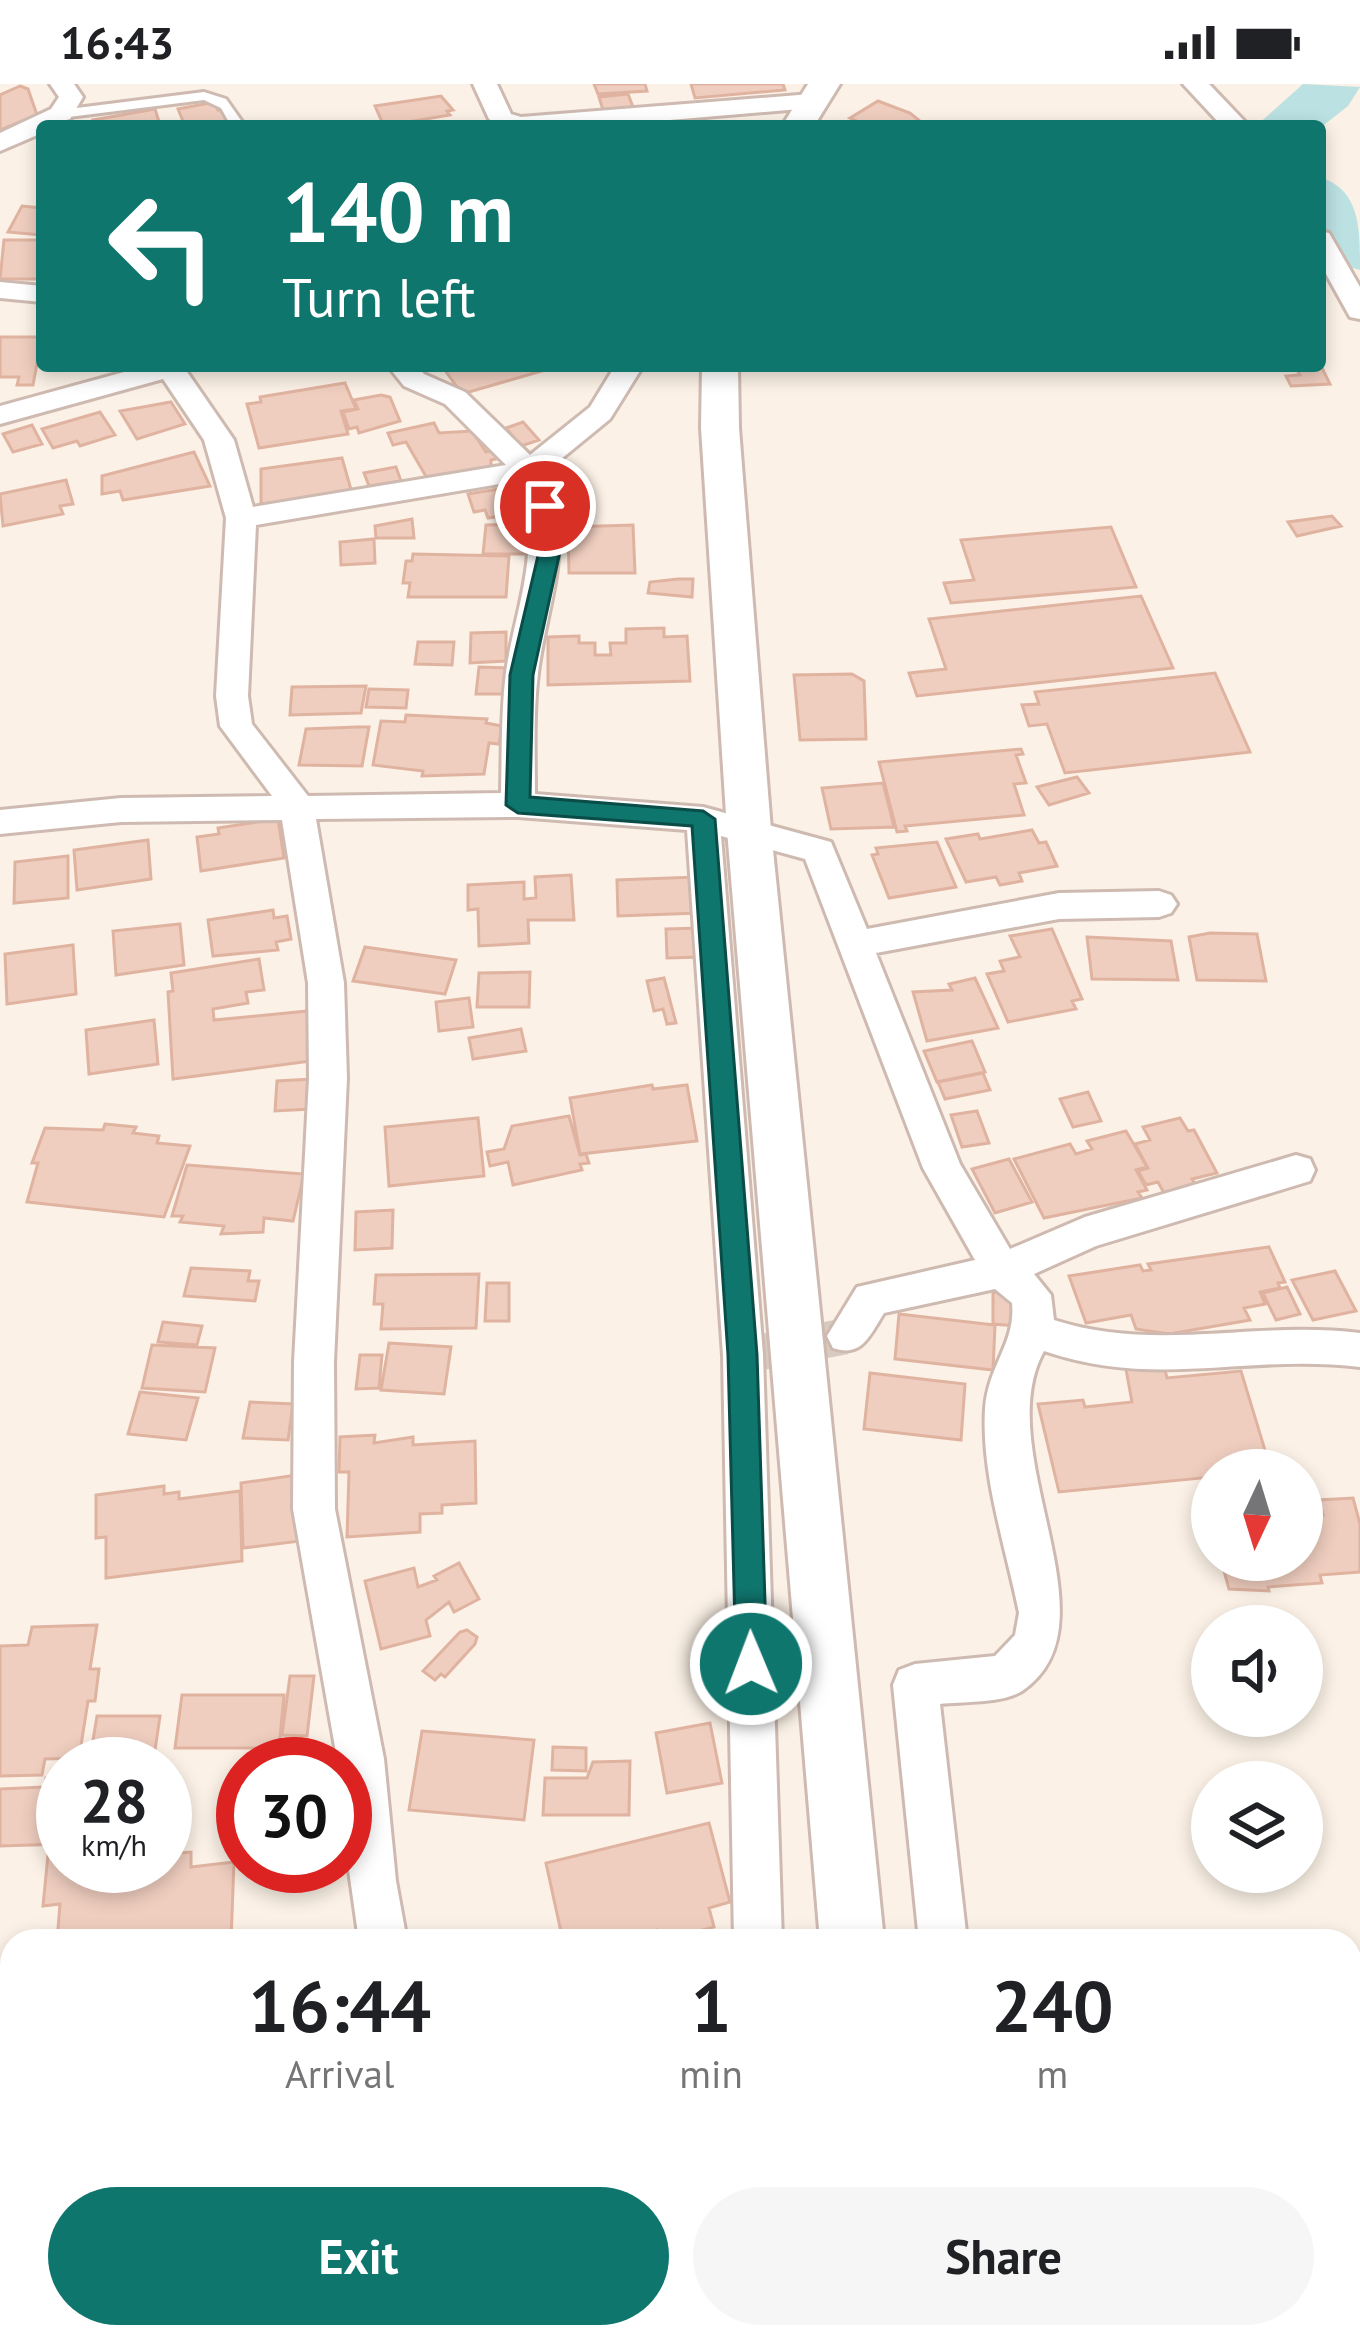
<!DOCTYPE html>
<style>
:root{--surface:#fff;--page:#f6f6f6;--text:#202124;--muted:#757577;--accent:#0f766e}
body{margin:0;font-family:"PT Sans",sans-serif;background:var(--page);color:var(--text);height:100vh;display:flex;flex-direction:column;font-size:45px;white-space:nowrap}
*{box-sizing:border-box;margin:0}
p{font-size:39px;color:var(--muted)}
.icon{flex:none;width:66px;height:66px;fill:none;stroke:currentColor;stroke-width:2;stroke-linecap:round;stroke-linejoin:round}
.map{position:relative;flex:1;overflow:hidden}
.panel{position:absolute;left:0px;top:1845px;width:1362px;height:420px;display:flex;flex-direction:column;background:var(--surface);border-radius:36px 36px 0 0;box-shadow:0 6px 18px #0003}
.panel>*{flex:none}
.hud{position:absolute;left:36px;top:36px;width:1290px;height:252px;border-radius:12px;box-shadow:0 6px 18px #0003;background:#0f766e;color:#fff;overflow:hidden}
.needle{width:78px;rotate:184deg}
.tools{position:absolute;left:1191px;top:1365px;display:grid;gap:24px}
.tools a{display:grid;place-items:center;width:132px;height:132px;border-radius:50%;background:var(--surface);box-shadow:0 6px 18px #0003;font-size:60px}
.speed{position:absolute;left:36px;top:1653px;display:flex;gap:24px;font-size:60px;font-weight:700;text-align:center}
.speed>*{display:grid;place-content:center;width:156px;height:156px;border-radius:50%;background:var(--surface);box-shadow:0 6px 18px #0003;line-height:1}
.speed small{font-size:30px;font-weight:400}
.speed .limit{border:18px solid #d22;background:#fff;color:#111}
.pin{position:absolute;display:grid;place-items:center;width:102px;height:102px;color:#fff;margin:-51px;border:6px solid #fff;border-radius:50%;box-shadow:0 3px 12px #0007}
.me{position:absolute;width:132px;margin:-66px;rotate:359deg;stroke-linejoin:round;filter:drop-shadow(0 0 9px #0008)}
.turn{display:flex;align-items:center;gap:42px;height:252px;padding:0 48px;font-size:54px}
.turn .icon{width:156px;height:156px;stroke-width:2.5}
.turn b{display:block;font-size:84px;line-height:102px}
.eta{display:flex;justify-content:space-evenly;align-items:center;height:204px;text-align:center}
.eta b{font-size:72px;font-weight:700;line-height:84px}
.button{display:flex;gap:24px;margin-top:auto;padding:24px 48px}
.button a{flex:1;height:138px;border-radius:72px;background:var(--accent);color:#fff;font-size:48px;font-weight:700;line-height:138px;text-align:center}
.button a+a{background:var(--page);color:var(--text)}
.status{display:flex;justify-content:space-between;align-items:center;height:84px;padding:0 60px;background:var(--surface);direction:ltr}
.status svg{height:33px;fill:currentColor}
.map>svg:first-child{display:block}
</style>
<div class="status"><b>16:43</b><svg viewBox="0 0 49 12"><path d="M0 12V9h3v3zM5 12V6h3v6zM10 12V3h3v9zM15 12V0h3v12zM26 1h20v11H26zM47 4h2v5h-2z"/></svg></div>
<div class="map">
<svg width="1360" height="2265" viewBox="0 0 1360 2265">
<rect width="100%" height="100%" fill="#fbf1e6"/>
<g fill="none" stroke-linecap="round" stroke-linejoin="round">
<path fill="#a2d1d4" fill-rule="evenodd" d="M 0,1916 L 7,1918 L 12,1933 L 12,1971 L 5,1968 L 0,1954 Z"/>
<path fill="#bbe1e3" fill-rule="evenodd" d="M 1303,0 L 1360,3 L 1348,22 L 1320,44 L 1256,42 Z
M 1320,93 C 1360,106 1360,143 1360,186 L 1338,180 L 1320,156 Z"/>
</g>
<path fill="#efcebf" stroke="#e0b3a1" stroke-width="3" d="M 594,0 L 645,0 L 647,7 L 598,10 Z
M 691,0 L 783,0 L 785,6 L 695,14 Z
M 20,2 L 28,5 L 37,31 L 0,46 L 0,11 Z
M 628,10 L 633,23 L 603,26 L 599,13 Z
M 441,12 L 453,26 L 447,27 L 450,31 L 384,42 L 375,22 Z
M 878,17 L 910,29 L 920,37 L 912,42 L 868,42 L 850,34 Z
M 215,18 L 218,26 L 229,24 L 235,38 L 185,42 L 178,25 Z
M 155,25 L 160,41 L 95,42 L 93,36 Z
M 22,122 L 42,124 L 42,151 L 8,148 Z
M 4,156 L 42,156 L 42,195 L 0,195 Z
M 0,253 L 42,253 L 33,301 L 17,301 L 19,293 L 0,293 Z
M 442,282 L 541,282 L 545,286 L 462,310 Z
M 1322,284 L 1330,300 L 1291,302 L 1286,292 L 1300,291 L 1297,286 Z
M 345,299 L 356,325 L 341,327 L 348,350 L 259,364 L 247,320 L 261,318 L 260,313 Z
M 381,311 L 390,313 L 400,337 L 359,349 L 357,343 L 349,345 L 343,328 L 358,325 L 354,316 Z
M 171,318 L 185,340 L 137,355 L 120,327 Z
M 100,328 L 115,351 L 80,362 L 77,357 L 53,364 L 42,345 Z
M 523,338 L 539,356 L 521,362 L 506,344 Z
M 434,339 L 439,349 L 472,347 L 486,368 L 496,365 L 501,374 L 491,376 L 491,385 L 431,401 L 406,358 L 393,361 L 388,349 Z
M 32,341 L 42,360 L 13,368 L 3,350 Z
M 194,368 L 210,402 L 123,416 L 120,407 L 102,410 L 102,392 Z
M 342,374 L 352,409 L 261,420 L 261,385 Z
M 396,383 L 401,397 L 369,402 L 364,389 Z
M 66,396 L 73,420 L 60,422 L 63,430 L 3,442 L 0,410 Z
M 517,402 L 528,428 L 488,434 L 485,426 L 474,428 L 468,410 Z
M 1332,432 L 1341,442 L 1297,452 L 1288,438 Z
M 412,435 L 414,454 L 376,454 L 375,442 Z
M 539,440 L 537,470 L 483,470 L 486,441 Z
M 633,441 L 635,489 L 569,489 L 568,443 Z
M 1111,443 L 1136,503 L 951,519 L 944,499 L 974,496 L 961,456 Z
M 374,455 L 375,479 L 341,481 L 340,458 Z
M 413,470 L 509,472 L 506,513 L 408,513 L 410,499 L 403,499 L 406,477 L 412,477 Z
M 678,495 L 693,495 L 692,513 L 648,509 L 650,498 Z
M 1141,512 L 1173,584 L 917,612 L 909,589 L 946,585 L 929,535 Z
M 664,544 L 664,553 L 687,552 L 690,597 L 548,601 L 548,553 L 579,552 L 579,559 L 595,559 L 595,571 L 611,571 L 610,559 L 626,559 L 626,545 Z
M 506,548 L 506,577 L 470,579 L 471,549 Z
M 418,558 L 454,558 L 452,581 L 415,580 Z
M 479,583 L 508,584 L 506,610 L 476,610 Z
M 1215,589 L 1250,668 L 1065,689 L 1047,640 L 1029,642 L 1022,621 L 1039,620 L 1035,608 Z
M 852,590 L 864,597 L 866,655 L 800,656 L 794,591 Z
M 366,602 L 361,629 L 290,631 L 292,603 Z
M 369,605 L 408,606 L 406,624 L 366,623 Z
M 406,631 L 487,635 L 486,639 L 502,642 L 499,660 L 489,659 L 484,690 L 422,692 L 423,687 L 373,681 L 381,637 L 405,638 Z
M 357,643 L 369,643 L 362,682 L 299,681 L 306,645 Z
M 1021,665 L 1023,670 L 1016,671 L 1026,699 L 1014,700 L 1024,731 L 905,742 L 907,747 L 897,748 L 879,678 Z
M 1077,693 L 1089,709 L 1049,721 L 1037,703 Z
M 883,699 L 894,743 L 831,745 L 822,704 Z
M 278,735 L 284,774 L 201,787 L 197,753 L 219,750 L 218,744 Z
M 1032,746 L 1039,759 L 1046,758 L 1057,782 L 1019,789 L 1022,797 L 1000,801 L 996,793 L 966,798 L 946,755 L 978,750 L 980,755 Z
M 148,756 L 151,795 L 77,806 L 74,766 Z
M 937,758 L 956,803 L 889,814 L 872,771 L 878,770 L 876,764 Z
M 68,772 L 68,814 L 14,819 L 15,778 Z
M 571,791 L 574,836 L 528,836 L 529,859 L 479,862 L 478,825 L 468,826 L 468,801 L 524,798 L 524,815 L 536,814 L 535,793 Z
M 696,793 L 699,829 L 618,832 L 617,796 Z
M 273,826 L 274,834 L 287,832 L 291,855 L 276,858 L 278,866 L 213,872 L 208,836 Z
M 180,840 L 184,881 L 116,891 L 113,847 Z
M 701,844 L 703,873 L 667,874 L 666,845 Z
M 1052,845 L 1082,915 L 1072,917 L 1076,925 L 1008,938 L 987,890 L 1004,887 L 1000,877 L 1020,873 L 1010,852 Z
M 1210,849 L 1257,850 L 1266,897 L 1197,896 L 1189,853 Z
M 1087,853 L 1171,857 L 1178,896 L 1092,895 Z
M 73,861 L 76,910 L 7,920 L 5,870 Z
M 365,863 L 456,876 L 445,910 L 353,897 Z
M 259,875 L 264,906 L 246,908 L 248,919 L 213,925 L 214,936 L 308,927 L 311,977 L 173,995 L 168,908 L 173,907 L 171,889 Z
M 530,888 L 529,923 L 477,923 L 479,889 Z
M 664,894 L 676,939 L 667,940 L 663,925 L 654,927 L 647,897 Z
M 975,894 L 998,944 L 927,957 L 913,908 L 952,906 L 949,900 Z
M 469,914 L 473,943 L 439,947 L 436,918 Z
M 154,936 L 158,980 L 89,990 L 86,946 Z
M 521,945 L 526,967 L 473,975 L 469,954 Z
M 972,957 L 985,988 L 937,998 L 924,967 Z
M 983,989 L 990,1006 L 945,1015 L 938,998 Z
M 312,995 L 311,1025 L 275,1027 L 277,997 Z
M 652,1001 L 653,1005 L 687,1001 L 697,1057 L 580,1070 L 570,1014 Z
M 1088,1008 L 1101,1037 L 1073,1043 L 1060,1015 Z
M 977,1027 L 989,1059 L 962,1063 L 951,1031 Z
M 569,1032 L 580,1071 L 586,1070 L 589,1079 L 580,1080 L 582,1086 L 513,1101 L 508,1078 L 490,1082 L 487,1068 L 504,1065 L 512,1042 Z
M 478,1034 L 484,1092 L 389,1102 L 385,1043 Z
M 1180,1034 L 1188,1047 L 1194,1046 L 1217,1089 L 1192,1095 L 1196,1101 L 1164,1109 L 1158,1098 L 1146,1101 L 1138,1087 L 1148,1084 L 1135,1060 L 1150,1056 L 1143,1043 Z
M 105,1040 L 136,1043 L 133,1049 L 159,1052 L 157,1059 L 190,1062 L 164,1133 L 27,1118 L 38,1079 L 32,1079 L 45,1044 L 103,1046 Z
M 1126,1047 L 1147,1083 L 1136,1086 L 1147,1106 L 1138,1108 L 1142,1114 L 1044,1134 L 1014,1075 L 1070,1060 L 1076,1070 L 1092,1065 L 1087,1057 Z
M 1009,1075 L 1032,1118 L 995,1129 L 972,1085 Z
M 187,1081 L 304,1090 L 293,1137 L 264,1134 L 263,1148 L 221,1150 L 224,1142 L 180,1138 L 183,1132 L 172,1132 Z
M 393,1126 L 392,1164 L 355,1166 L 356,1128 Z
M 1269,1163 L 1285,1198 L 1278,1199 L 1280,1204 L 1260,1208 L 1265,1220 L 1244,1224 L 1250,1236 L 1169,1250 L 1136,1245 L 1131,1231 L 1086,1239 L 1069,1192 L 1140,1181 L 1143,1187 L 1151,1186 L 1148,1180 Z
M 191,1184 L 250,1187 L 248,1197 L 259,1197 L 255,1217 L 184,1212 Z
M 1335,1187 L 1356,1227 L 1313,1236 L 1292,1196 Z
M 479,1190 L 476,1244 L 381,1245 L 383,1220 L 374,1220 L 376,1191 Z
M 487,1199 L 509,1199 L 509,1237 L 485,1237 Z
M 1287,1203 L 1300,1230 L 1276,1236 L 1263,1209 Z
M 993,1208 L 1018,1210 L 1017,1242 L 993,1240 Z
M 899,1230 L 995,1241 L 993,1286 L 895,1275 Z
M 163,1238 L 202,1242 L 197,1261 L 158,1258 Z
M 389,1259 L 451,1263 L 444,1310 L 381,1306 Z
M 152,1261 L 215,1264 L 205,1308 L 142,1304 Z
M 360,1271 L 382,1271 L 379,1304 L 356,1305 Z
M 1125,1280 L 1164,1282 L 1167,1294 L 1241,1287 L 1271,1386 L 1212,1386 L 1212,1393 L 1059,1408 L 1038,1320 L 1083,1316 L 1085,1323 L 1132,1318 Z
M 870,1289 L 965,1300 L 961,1356 L 864,1345 Z
M 140,1308 L 198,1314 L 186,1356 L 128,1350 Z
M 250,1318 L 293,1320 L 288,1356 L 243,1354 Z
M 375,1351 L 374,1359 L 413,1353 L 413,1361 L 475,1357 L 476,1419 L 442,1421 L 442,1429 L 420,1430 L 420,1448 L 347,1453 L 349,1388 L 339,1388 L 340,1353 Z
M 297,1391 L 300,1457 L 243,1464 L 241,1399 Z
M 164,1402 L 164,1410 L 179,1408 L 179,1415 L 240,1407 L 242,1477 L 106,1494 L 106,1453 L 96,1454 L 96,1411 Z
M 1353,1414 L 1360,1440 L 1360,1488 L 1320,1491 L 1322,1499 L 1268,1503 L 1269,1507 L 1229,1505 L 1221,1476 L 1302,1476 L 1302,1432 L 1323,1431 L 1319,1416 Z
M 459,1479 L 479,1515 L 454,1528 L 449,1518 L 426,1536 L 430,1552 L 381,1565 L 365,1497 L 414,1484 L 418,1503 L 437,1496 L 434,1492 Z
M 97,1541 L 90,1585 L 99,1585 L 95,1617 L 88,1617 L 79,1674 L 45,1675 L 42,1691 L 0,1692 L 0,1562 L 28,1561 L 32,1543 Z
M 467,1546 L 477,1553 L 475,1560 L 445,1593 L 441,1590 L 435,1596 L 423,1587 L 460,1548 Z
M 290,1592 L 314,1592 L 307,1652 L 282,1651 Z
M 182,1611 L 284,1611 L 279,1664 L 175,1664 Z
M 97,1632 L 160,1632 L 153,1680 L 89,1680 Z
M 710,1639 L 722,1699 L 667,1709 L 656,1649 Z
M 422,1647 L 534,1656 L 524,1736 L 409,1726 Z
M 553,1663 L 586,1664 L 586,1687 L 552,1686 Z
M 630,1677 L 629,1731 L 543,1731 L 545,1694 L 587,1694 L 593,1678 Z
M 63,1693 L 63,1760 L 0,1762 L 0,1705 L 44,1703 L 46,1694 Z
M 709,1739 L 730,1818 L 709,1824 L 714,1843 L 662,1857 L 657,1846 L 613,1857 L 563,1857 L 546,1779 Z
M 191,1768 L 191,1783 L 234,1778 L 231,1857 L 57,1857 L 60,1820 L 43,1822 L 48,1771 L 63,1770 L 63,1782 L 77,1782 L 76,1793 L 148,1787 L 148,1782 L 165,1782 L 165,1770 Z"/>
<g fill="none" stroke-linecap="round" stroke-linejoin="round">
<path stroke="#d9cac0" stroke-width="36" stroke-dasharray="36 18" stroke-linecap="butt" d="M 757,1269 L 847,1252"/>
<defs>
<path id="service" d="M 204,8 L 226,15 L 245,42 L 231,42 L 221,24 L 204,16 L 61,34 L 54,30 L 61,26 Z"/>
<path id="minor" d="M 50,0 L 74,0 L 83,13 L 70,35 L 42,42 L 42,49 L 0,67 L 0,49 L 51,25 L 59,13 Z
M 473,0 L 497,0 L 511,30 L 521,33 L 811,10 L 823,17 L 811,24 L 599,42 L 498,42 L 489,35 Z
M 1183,0 L 1209,0 L 1249,42 L 1222,42 Z
M 1320,147 L 1329,149 L 1360,203 L 1360,235 L 1350,233 L 1320,179 Z
M 0,198 L 42,202 L 42,218 L 0,214 Z
M 146,282 L 183,282 L 234,356 L 253,423 L 506,381 L 445,320 L 404,302 L 388,282 L 417,282 L 424,290 L 465,308 L 530,371 L 590,323 L 615,282 L 643,282 L 610,335 L 544,389 C 575,467 548,512 538,589 C 533,629 535,670 535,710 L 703,723 L 831,758 L 867,845 L 1059,809 L 1159,807 L 1171,811 L 1177,820 L 1171,829 L 1159,833 L 1059,835 L 876,869 L 960,1080 L 1010,1165 L 1085,1133 L 1296,1071 L 1310,1075 L 1315,1086 L 1310,1097 L 1096,1162 L 1034,1190 L 1051,1211 L 1054,1236 C 1156,1269 1256,1236 1360,1249 L 1360,1283 C 1248,1269 1158,1306 1044,1267 C 988,1367 1121,1540 1022,1607 C 1001,1620 963,1617 940,1620 L 967,1857 L 919,1857 L 893,1601 L 899,1586 L 915,1580 L 995,1572 L 1015,1551 L 1019,1529 C 1006,1464 981,1391 985,1325 C 988,1281 1016,1259 1012,1219 L 995,1205 L 884,1229 C 870,1251 862,1274 833,1264 L 827,1252 L 857,1203 L 975,1176 L 923,1084 L 805,775 L 721,752 L 763,1271 L 782,1857 L 734,1857 L 723,1271 L 687,746 L 518,733 L 316,735 L 344,899 L 347,994 L 334,1278 L 335,1425 L 384,1675 L 396,1797 L 407,1857 L 359,1857 L 345,1758 L 345,1680 L 338,1680 L 293,1425 L 294,1278 L 309,994 L 308,899 L 282,736 L 121,738 L 0,750 L 0,726 L 121,714 L 272,712 L 220,642 L 216,612 L 226,434 L 204,356 L 163,295 L 0,340 L 0,322 ZM 517,397 C 544,464 516,520 506,588 C 501,628 502,669 501,709 L 308,712 L 252,640 L 248,612 L 256,441 Z
M 1360,2030 L 1360,2080 L 1350,2082 L 1350,2032 Z
M 0,2106 L 12,2107 L 12,2159 L 0,2158 Z"/>
<path id="tertiary" d="M 808,0 L 840,0 L 814,42 L 782,42 Z
M 702,282 L 738,282 L 739,344 L 771,746 L 884,1857 L 820,1857 L 727,746 L 701,344 Z
M 847,2253 L 917,2253 L 918,2265 L 848,2265 Z"/>
<path id="trunk" d="M 1360,2196 L 1360,2265 L 1315,2265 L 1310,2254 L 1305,2265 L 1126,2265 L 1131,2253 L 1350,2253 L 1350,2197 Z
M 0,2215 L 12,2215 L 12,2253 L 517,2253 L 522,2265 L 0,2265 Z"/>
</defs>
<use href="#service" stroke="#cebab0" stroke-width="6"/>
<use href="#minor" stroke="#cebab0" stroke-width="6"/>
<use href="#tertiary" stroke="#cebab0" stroke-width="6"/>
<use href="#trunk" stroke="#d8d0cd" stroke-width="6"/>
<use href="#service" fill="#fff" fill-rule="evenodd"/>
<use href="#minor" fill="#fff" fill-rule="evenodd"/>
<use href="#tertiary" fill="#fff" fill-rule="evenodd"/>
<use href="#trunk" fill="#f3bea2" fill-rule="evenodd"/>
</g>
<path fill="#0f766e" stroke="#0a4d48" stroke-width="3" d="M 545,415 L 555,422 L 561,463 L 533,591 L 530,713 L 703,727 L 715,735 L 757,1271 L 767,1580 L 762,1591 L 751,1595 L 740,1591 L 736,1580 L 728,1271 L 692,742 L 518,729 L 506,721 L 510,591 L 540,463 L 534,422 Z"/>
</svg>
<div class="tools">
<a><svg class="needle" viewBox="-14 -14 28 28"><path d="M0-13l5 13h-10z" fill="#e53935"/><path d="M0 13l5-13h-10z" fill="#757577"/></svg></a>
<a><svg class="icon" aria-label="sound" viewBox="0 0 24 24"><path d="M4 9h4l5-4v14l-5-4H4zM17 9q2 3 0 6"/></svg></a>
<a><svg class="icon" aria-label="layers" viewBox="0 0 24 24"><path d="M12 4l9 5-9 5-9-5zM3 14l9 5 9-5"/></svg></a>
</div>
<div class="speed"><div>28<small>km/h</small></div><div class="limit">30</div></div>
<div class="pin" style="left:545px;top:422px;background:#d93025"><svg class="icon" aria-label="arrive" viewBox="0 0 24 24"><path d="M6 21V4h12l-3 4 3 4H6"/></svg></div>
<svg class="me" style="left:751px;top:1580px" viewBox="-20 -20 40 40"><circle r="17" fill="#0f766e" stroke="#fff" stroke-width="3"/><path d="M0-11L8 9 0 5-8 9z" fill="#fff"/></svg>
<div class="hud">
<div class="turn"><svg class="icon" aria-label="left" viewBox="0 0 24 24"><path d="M17 20v-9H6M10 6l-5 5 5 5"/></svg><div><b>140 m</b>Turn left</div></div>
</div>
<section class="panel">
<div class="eta">
<div><b>16:44</b><p>Arrival</p></div>
<div><b>1</b><p>min</p></div>
<div><b>240</b><p>m</p></div>
</div>
<div class="button"><a>Exit</a><a>Share</a></div>
</section>
</div>
